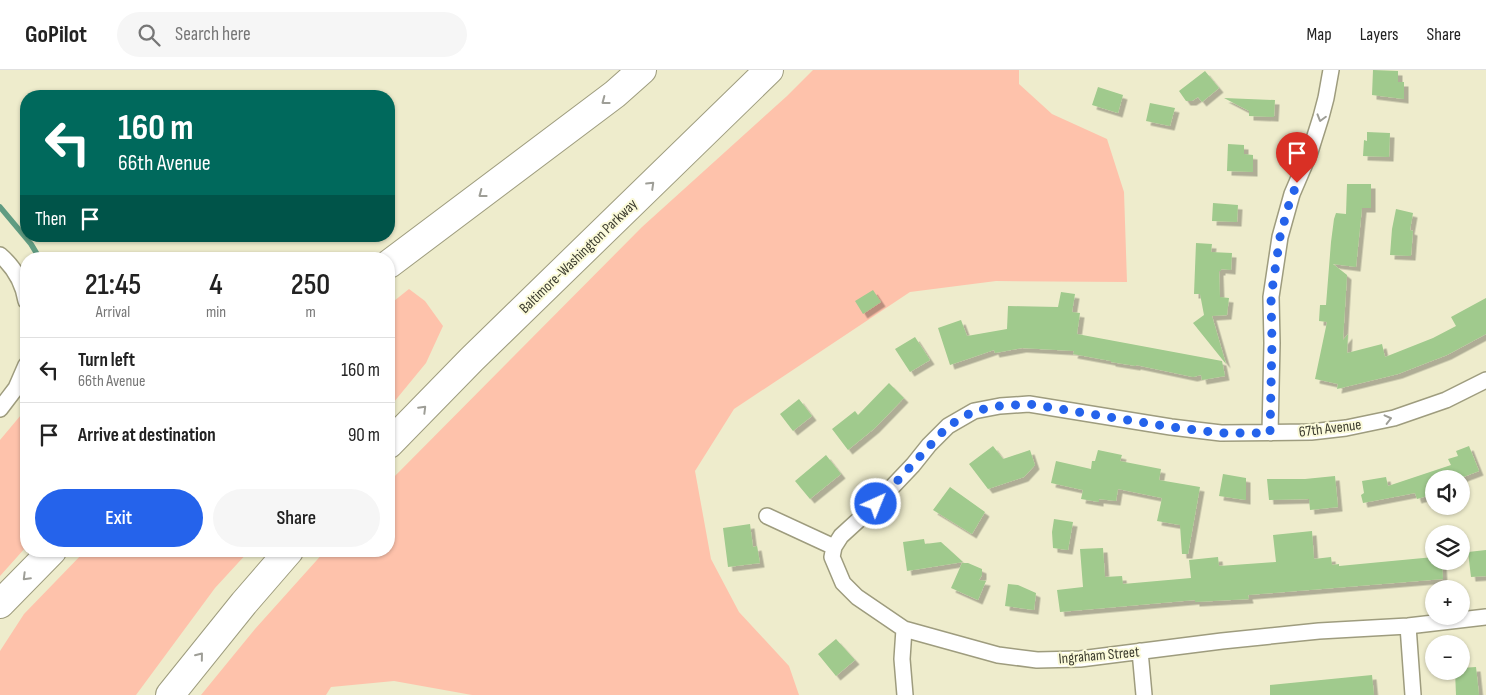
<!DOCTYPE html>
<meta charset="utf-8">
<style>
:root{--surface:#fff;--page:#f6f6f6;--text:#222;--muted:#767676;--line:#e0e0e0;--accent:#2563eb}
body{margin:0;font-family:"Sofia Sans Condensed",sans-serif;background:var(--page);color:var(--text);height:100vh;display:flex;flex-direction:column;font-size:19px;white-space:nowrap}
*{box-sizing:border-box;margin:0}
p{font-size:16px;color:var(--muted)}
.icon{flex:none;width:28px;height:28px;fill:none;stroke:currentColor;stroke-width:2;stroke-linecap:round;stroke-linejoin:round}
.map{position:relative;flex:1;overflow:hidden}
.drawer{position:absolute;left:20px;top:182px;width:375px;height:305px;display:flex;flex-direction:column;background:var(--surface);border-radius:20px;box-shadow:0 1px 4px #0004}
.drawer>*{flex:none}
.guide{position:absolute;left:20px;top:20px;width:375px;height:152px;border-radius:20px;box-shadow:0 1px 4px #0004;background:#00695c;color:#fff;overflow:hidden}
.buttons{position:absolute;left:1425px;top:400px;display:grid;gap:10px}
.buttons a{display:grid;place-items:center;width:45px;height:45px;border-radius:50%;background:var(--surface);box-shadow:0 1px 4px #0004;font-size:25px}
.pin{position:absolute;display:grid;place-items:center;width:42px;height:42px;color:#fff;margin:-51px -21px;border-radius:50% 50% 50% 0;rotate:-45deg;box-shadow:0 0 5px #0007}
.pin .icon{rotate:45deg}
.me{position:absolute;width:55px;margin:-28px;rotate:44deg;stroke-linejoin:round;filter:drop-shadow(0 0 4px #0008)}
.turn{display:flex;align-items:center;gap:18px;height:105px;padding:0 15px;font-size:22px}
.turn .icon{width:65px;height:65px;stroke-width:2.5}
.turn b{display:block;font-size:35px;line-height:42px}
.then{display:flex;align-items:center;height:48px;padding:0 15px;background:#0003;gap:10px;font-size:19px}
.eta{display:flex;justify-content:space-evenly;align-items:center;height:85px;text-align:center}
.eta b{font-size:30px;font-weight:600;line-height:35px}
.action{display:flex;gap:10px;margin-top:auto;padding:10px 15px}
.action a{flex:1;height:58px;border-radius:30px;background:var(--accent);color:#fff;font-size:20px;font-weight:600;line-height:58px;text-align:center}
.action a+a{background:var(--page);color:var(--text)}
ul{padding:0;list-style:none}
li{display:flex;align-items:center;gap:15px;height:65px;padding:0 15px;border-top:1px solid var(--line)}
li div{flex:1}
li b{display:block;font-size:19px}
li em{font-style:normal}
header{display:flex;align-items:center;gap:30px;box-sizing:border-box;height:70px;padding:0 25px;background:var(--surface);border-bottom:1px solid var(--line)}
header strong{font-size:24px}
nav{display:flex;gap:28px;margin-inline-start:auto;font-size:18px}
.search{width:350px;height:45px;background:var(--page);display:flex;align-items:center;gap:12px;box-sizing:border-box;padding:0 18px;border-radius:28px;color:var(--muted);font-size:19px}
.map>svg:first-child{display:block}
</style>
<header>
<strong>GoPilot</strong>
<div class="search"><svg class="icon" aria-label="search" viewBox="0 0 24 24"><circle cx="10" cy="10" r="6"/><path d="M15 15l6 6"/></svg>Search here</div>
<nav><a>Map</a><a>Layers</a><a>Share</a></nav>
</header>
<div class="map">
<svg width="1486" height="625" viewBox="0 0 1486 625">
<defs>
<filter id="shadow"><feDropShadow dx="4.5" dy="4.5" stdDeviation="0" flood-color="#0004"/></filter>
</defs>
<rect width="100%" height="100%" fill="#eeeccc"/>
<path fill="#fec2ab" d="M 813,0 L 1019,0 L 1019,14 L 1052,44 L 1107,69 L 1124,122 L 1127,212 L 996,211 L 910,222 L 734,339 L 695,401 L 711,489 L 739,542 L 789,596 L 799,625 L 472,625 L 394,611 L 331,617 L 326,625 L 201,625 L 255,559 L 325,481 L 389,481 L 389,412 L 642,157 L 787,26 Z
M 409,219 L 425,231 L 443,256 L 426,293 L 389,338 L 389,235 Z
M 26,339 L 26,477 L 0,506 L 0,370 Z
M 85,481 L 249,481 L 215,518 L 136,625 L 0,625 L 0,581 L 24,544 Z"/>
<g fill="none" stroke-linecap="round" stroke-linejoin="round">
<path stroke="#609c82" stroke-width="5.5" d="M 0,137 L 31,174 L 40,189"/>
</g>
<path fill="#a0ca8d" filter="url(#shadow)" d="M 1373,0 L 1398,1 L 1398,12 L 1404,12 L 1404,29 L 1372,25 Z
M 1205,1 L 1219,18 L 1202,32 L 1198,27 L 1192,31 L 1186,31 L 1179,21 Z
M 1098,17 L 1123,25 L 1118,43 L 1092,35 Z
M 1224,28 L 1275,30 L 1274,47 L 1249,46 L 1249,41 Z
M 1150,33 L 1175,38 L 1170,56 L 1146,51 Z
M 1367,62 L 1390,63 L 1389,87 L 1363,86 L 1364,70 L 1367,71 Z
M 1228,74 L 1244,75 L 1244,84 L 1253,85 L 1253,102 L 1227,101 Z
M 1347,114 L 1371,114 L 1371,138 L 1362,138 L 1356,197 L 1333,194 L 1347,205 L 1343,270 L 1348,264 L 1347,283 L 1382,274 L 1385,287 L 1433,268 L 1456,256 L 1451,247 L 1486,228 L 1486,264 L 1447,285 L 1398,304 L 1337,319 L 1338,314 L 1315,309 L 1327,252 L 1319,251 L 1320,235 L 1326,235 L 1331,172 L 1334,149 L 1336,143 L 1346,144 Z
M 1213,133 L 1238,135 L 1237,152 L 1212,151 Z
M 1396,139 L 1413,143 L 1410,160 L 1413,161 L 1411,186 L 1390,185 L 1392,159 Z
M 1196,173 L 1212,174 L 1211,182 L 1232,183 L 1231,200 L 1221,199 L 1221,201 L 1219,201 L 1220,227 L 1229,228 L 1227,245 L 1212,246 L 1226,294 L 1193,253 L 1204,245 L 1200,224 L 1194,224 Z
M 873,220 L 881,232 L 863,244 L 855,231 Z
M 1061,222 L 1075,224 L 1072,242 L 1080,243 L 1077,264 L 1222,291 L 1225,306 L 1202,310 L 1201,305 L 1193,307 L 1136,295 L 1136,296 L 1111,292 L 1111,291 L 1073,284 L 1074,281 L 1022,278 L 995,283 L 994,280 L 950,295 L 938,258 L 961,250 L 967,266 L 1007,259 L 1008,236 L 1058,237 Z
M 915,267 L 930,290 L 910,302 L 895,279 Z
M 889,313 L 904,328 L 875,358 L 848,380 L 832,359 L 855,341 L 858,345 Z
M 799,329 L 812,346 L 793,361 L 780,344 Z
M 993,376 L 1003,389 L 1030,380 L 1035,395 L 1024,407 L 988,419 L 969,394 Z
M 1469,376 L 1479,401 L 1458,409 L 1434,409 L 1434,424 L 1417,429 L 1415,423 L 1363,433 L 1361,425 L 1364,423 L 1362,411 L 1386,407 L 1388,416 L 1451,395 L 1448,389 L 1458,386 L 1456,381 Z
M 1098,380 L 1122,385 L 1120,391 L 1161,399 L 1159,410 L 1200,417 L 1188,484 L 1182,484 L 1180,455 L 1157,451 L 1162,428 L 1118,419 L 1116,431 L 1099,429 L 1099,432 L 1081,429 L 1083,420 L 1051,413 L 1056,391 L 1091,399 L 1092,391 L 1095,391 Z
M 826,385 L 841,404 L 810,429 L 795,411 Z
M 1223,404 L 1246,408 L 1246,430 L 1219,426 Z
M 1335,406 L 1338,437 L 1310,440 L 1309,429 L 1269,430 L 1267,409 L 1305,409 Z
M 950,417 L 985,442 L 972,464 L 933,440 Z
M 1054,449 L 1073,452 L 1068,480 L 1053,478 L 1052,462 Z
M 750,454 L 753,477 L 757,476 L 760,493 L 728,497 L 723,458 Z
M 1312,461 L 1314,489 L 1331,487 L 1332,495 L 1339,494 L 1339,496 L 1434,487 L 1434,491 L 1442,491 L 1443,509 L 1248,525 L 1249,529 L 1195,532 L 1195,530 L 1060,542 L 1057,520 L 1083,517 L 1080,479 L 1103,478 L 1105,507 L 1122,506 L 1123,514 L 1191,508 L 1189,490 L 1218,487 L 1219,496 L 1276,492 L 1273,465 Z
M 924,469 L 925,474 L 941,472 L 963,492 L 907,501 L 903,472 Z
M 1486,480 L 1486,506 L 1471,507 L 1468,482 Z
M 962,493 L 968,493 L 982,499 L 982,505 L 979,510 L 986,511 L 978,530 L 951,518 Z
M 1008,514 L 1018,515 L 1036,523 L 1034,540 L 1005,536 Z
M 836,569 L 855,590 L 836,606 L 818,584 Z
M 1476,597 L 1479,625 L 1456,625 L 1455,601 L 1461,601 L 1461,598 Z
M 1372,605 L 1374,625 L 1270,625 L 1270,615 Z"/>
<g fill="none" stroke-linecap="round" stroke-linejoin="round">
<defs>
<path id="street" d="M 0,185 C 14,197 23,213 26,231
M 1486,310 L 1446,330 L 1394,348 L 1346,358 L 1311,362 L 1221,363 L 1171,357 L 1029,334 L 1000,336 L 974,341 L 948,356 L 929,375 L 913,395 L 876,434 L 841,466 L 834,477 L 832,487 L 843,513 L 857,527 L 904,559 L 998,585 L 1037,590 L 1080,589 L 1222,571 L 1319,561 L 1408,556 L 1486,547
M 0,339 L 16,318 L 26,295
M 1270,363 L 1272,273 L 1271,227 L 1280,167 L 1292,124 L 1310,82 L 1321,47 L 1326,28 L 1331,0
M 767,446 L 834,477
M 1408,556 L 1413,625
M 904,559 L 902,589 L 905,625
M 1140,581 L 1144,625"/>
<path id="highway" d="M 389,194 L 615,24 L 642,0
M 389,374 L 472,289 L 769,0
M 0,534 L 52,481
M 170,625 L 244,533 L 289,481"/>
</defs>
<use href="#street" stroke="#9e9c7e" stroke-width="18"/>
<use href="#highway" stroke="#9e9c7e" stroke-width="30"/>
<use href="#street" stroke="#fff" stroke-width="15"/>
<use href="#highway" stroke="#fff" stroke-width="28"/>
</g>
<defs><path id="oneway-chevron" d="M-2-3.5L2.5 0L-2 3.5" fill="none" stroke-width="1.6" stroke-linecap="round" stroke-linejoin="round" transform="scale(1.25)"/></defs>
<g stroke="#9e9e97">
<use href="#oneway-chevron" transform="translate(605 31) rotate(143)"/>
<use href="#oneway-chevron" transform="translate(1321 48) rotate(106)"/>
<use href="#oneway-chevron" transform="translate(651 115) rotate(-44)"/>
<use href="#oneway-chevron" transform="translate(482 124) rotate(143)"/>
<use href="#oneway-chevron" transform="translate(423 339) rotate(-45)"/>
<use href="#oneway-chevron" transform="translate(1388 349) rotate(-14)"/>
<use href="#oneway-chevron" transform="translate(26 507) rotate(135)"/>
<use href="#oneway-chevron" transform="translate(200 586) rotate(-51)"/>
</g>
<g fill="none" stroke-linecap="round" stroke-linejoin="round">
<path stroke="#2563eb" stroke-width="9" stroke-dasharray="0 16.2" d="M 876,434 L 948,356 L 974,341 L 1000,336 L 1029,334 L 1171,357 L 1221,363 L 1270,363 L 1272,272 L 1271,227 L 1280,167 L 1289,134 L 1297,113"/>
</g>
<g text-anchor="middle" stroke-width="4" stroke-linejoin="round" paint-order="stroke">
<g font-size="15" fill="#3c3c2f" stroke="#fbfad9">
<text transform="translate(578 186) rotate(-44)" y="5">Baltimore-Washington Parkway</text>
<text transform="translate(1330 358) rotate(-7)" y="5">67th Avenue</text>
<text transform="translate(1099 585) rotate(-5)" y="5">Ingraham Street</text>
</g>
</g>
</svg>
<div class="buttons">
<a><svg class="icon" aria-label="sound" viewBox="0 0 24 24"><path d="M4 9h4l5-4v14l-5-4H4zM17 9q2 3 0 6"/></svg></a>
<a><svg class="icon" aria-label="layers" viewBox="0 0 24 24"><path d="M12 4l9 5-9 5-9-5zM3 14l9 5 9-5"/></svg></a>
<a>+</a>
<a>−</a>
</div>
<div class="pin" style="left:1297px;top:113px;background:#d93025"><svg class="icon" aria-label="arrive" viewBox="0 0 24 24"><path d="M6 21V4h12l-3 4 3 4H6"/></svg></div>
<svg class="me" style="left:876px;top:434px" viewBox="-20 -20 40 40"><circle r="17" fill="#2563eb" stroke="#fff" stroke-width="3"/><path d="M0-11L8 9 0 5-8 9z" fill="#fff"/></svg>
<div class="guide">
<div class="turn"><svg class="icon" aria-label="left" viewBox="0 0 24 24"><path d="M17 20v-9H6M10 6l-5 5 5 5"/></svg><div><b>160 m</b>66th Avenue</div></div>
<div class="then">Then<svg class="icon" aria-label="arrive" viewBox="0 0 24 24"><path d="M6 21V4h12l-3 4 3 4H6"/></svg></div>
</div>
<section class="drawer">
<div class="eta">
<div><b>21:45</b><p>Arrival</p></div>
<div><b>4</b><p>min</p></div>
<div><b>250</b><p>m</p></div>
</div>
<ul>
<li><svg class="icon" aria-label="left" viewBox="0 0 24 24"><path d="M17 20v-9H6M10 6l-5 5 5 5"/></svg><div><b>Turn left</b><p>66th Avenue</p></div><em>160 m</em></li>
<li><svg class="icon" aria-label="arrive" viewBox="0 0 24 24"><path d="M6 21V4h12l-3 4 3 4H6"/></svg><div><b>Arrive at destination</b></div><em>90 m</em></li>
</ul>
<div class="action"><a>Exit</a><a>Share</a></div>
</section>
</div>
